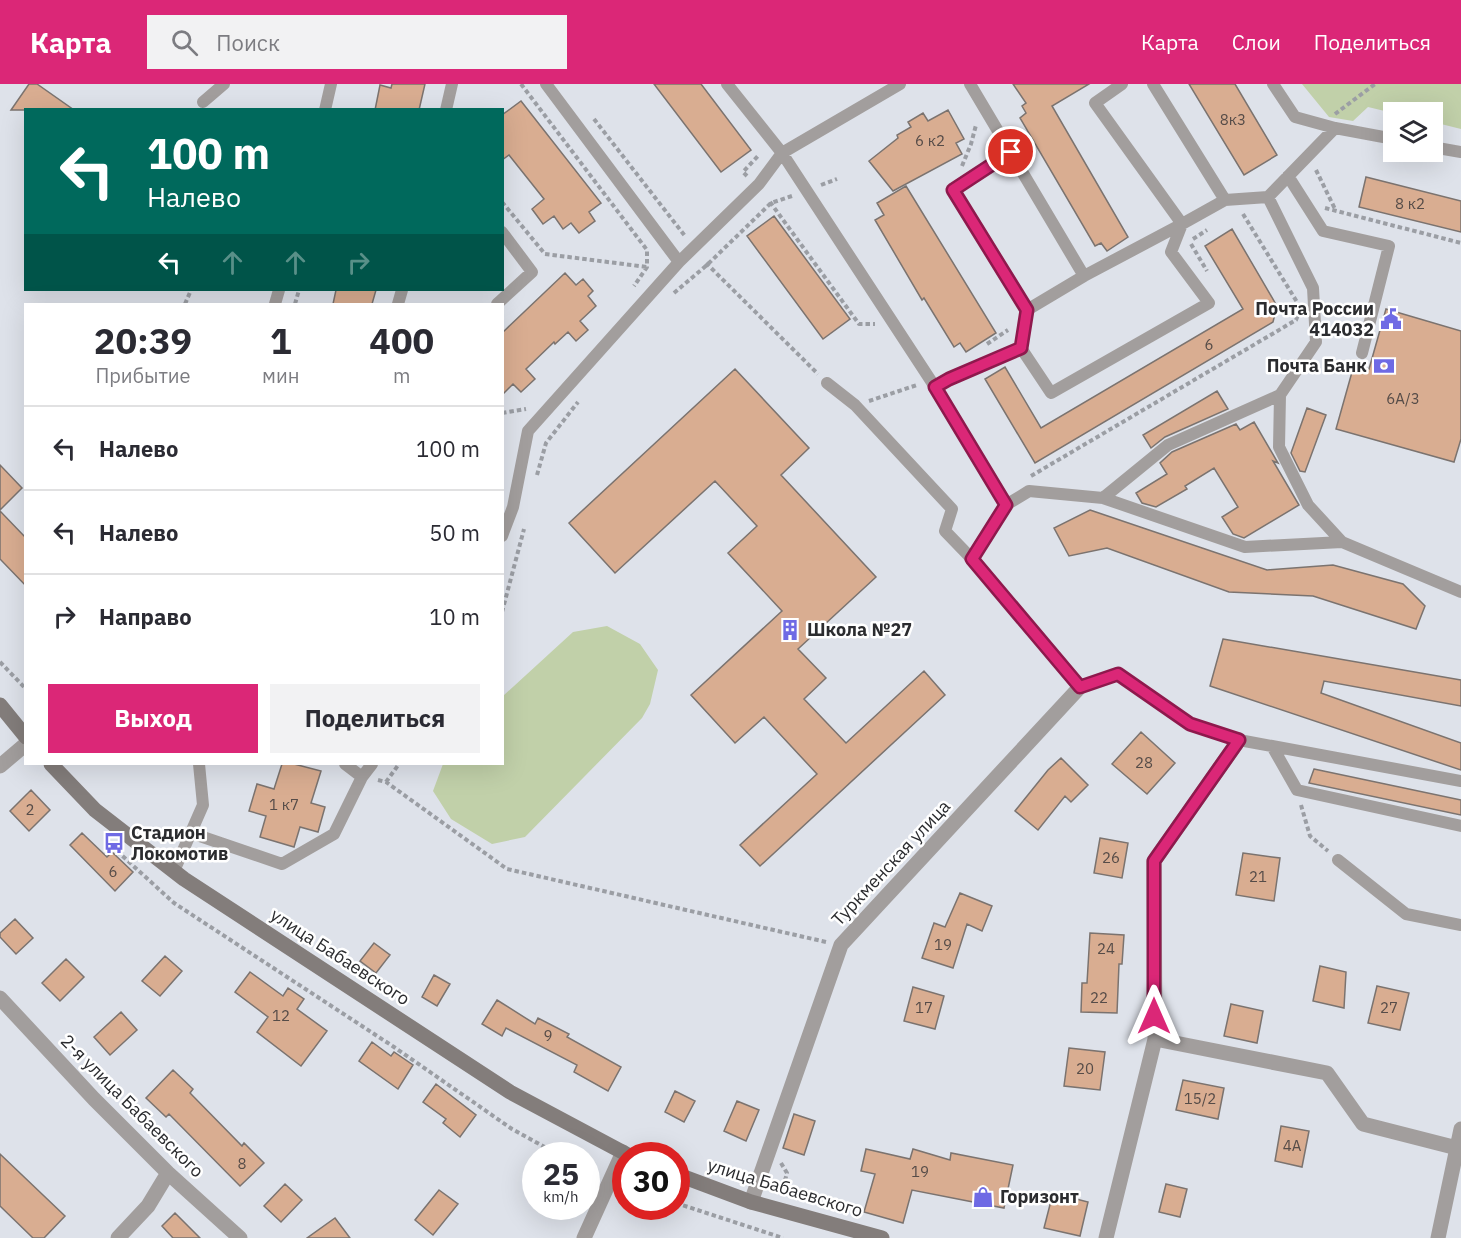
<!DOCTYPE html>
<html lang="ru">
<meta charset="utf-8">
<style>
:root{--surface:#fff;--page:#f2f2f3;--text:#2b2b33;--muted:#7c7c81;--line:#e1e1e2;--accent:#db2777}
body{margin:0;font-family:"IBM Plex Sans",sans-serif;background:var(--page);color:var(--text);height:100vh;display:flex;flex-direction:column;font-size:22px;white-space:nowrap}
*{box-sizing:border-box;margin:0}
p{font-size:20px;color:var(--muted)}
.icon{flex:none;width:33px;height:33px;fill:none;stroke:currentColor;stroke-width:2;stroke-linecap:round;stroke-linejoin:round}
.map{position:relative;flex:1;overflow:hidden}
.drawer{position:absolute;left:24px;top:219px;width:480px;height:462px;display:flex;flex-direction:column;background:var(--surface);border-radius:0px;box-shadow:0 6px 24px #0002}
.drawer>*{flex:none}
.guide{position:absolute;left:24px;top:24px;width:480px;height:183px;border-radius:0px;box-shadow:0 6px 24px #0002;background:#00695c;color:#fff;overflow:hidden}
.fabs{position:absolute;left:1383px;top:18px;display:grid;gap:12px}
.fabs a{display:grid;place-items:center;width:60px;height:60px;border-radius:0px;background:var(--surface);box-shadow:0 6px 24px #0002;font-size:30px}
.speed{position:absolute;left:522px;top:1058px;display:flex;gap:12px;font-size:30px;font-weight:700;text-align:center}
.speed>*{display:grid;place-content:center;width:78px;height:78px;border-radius:50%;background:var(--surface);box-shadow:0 6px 24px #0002;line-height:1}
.speed small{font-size:15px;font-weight:400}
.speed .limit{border:9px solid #d22;background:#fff;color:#111}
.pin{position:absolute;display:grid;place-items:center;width:51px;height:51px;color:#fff;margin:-26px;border:3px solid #fff;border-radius:50%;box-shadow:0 2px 6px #0007}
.me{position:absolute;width:66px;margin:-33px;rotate:0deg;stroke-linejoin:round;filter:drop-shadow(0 0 4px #0008)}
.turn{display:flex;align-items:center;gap:21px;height:126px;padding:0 24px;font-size:27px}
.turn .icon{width:78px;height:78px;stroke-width:2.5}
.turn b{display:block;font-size:42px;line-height:51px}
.lanes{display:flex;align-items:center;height:57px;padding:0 24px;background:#0003;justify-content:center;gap:30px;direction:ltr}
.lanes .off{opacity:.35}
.eta{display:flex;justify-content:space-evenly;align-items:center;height:102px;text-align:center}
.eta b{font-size:36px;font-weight:800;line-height:42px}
.button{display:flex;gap:12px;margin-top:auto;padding:12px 24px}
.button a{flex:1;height:69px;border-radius:0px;background:var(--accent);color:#fff;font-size:24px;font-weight:800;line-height:69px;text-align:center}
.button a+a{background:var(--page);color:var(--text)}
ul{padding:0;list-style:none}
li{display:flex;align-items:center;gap:18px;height:84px;padding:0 24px;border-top:2px solid var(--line)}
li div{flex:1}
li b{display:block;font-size:22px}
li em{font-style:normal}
header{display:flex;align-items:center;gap:36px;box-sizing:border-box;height:84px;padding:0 30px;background:var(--accent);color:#fff}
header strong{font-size:28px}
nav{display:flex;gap:33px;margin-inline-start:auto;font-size:21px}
.search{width:420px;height:54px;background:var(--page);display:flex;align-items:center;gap:15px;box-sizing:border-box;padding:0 21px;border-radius:0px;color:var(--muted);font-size:22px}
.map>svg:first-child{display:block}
</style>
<header>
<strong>Карта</strong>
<div class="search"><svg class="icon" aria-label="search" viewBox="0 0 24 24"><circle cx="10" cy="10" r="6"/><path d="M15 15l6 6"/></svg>Поиск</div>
<nav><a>Карта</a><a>Слои</a><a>Поделиться</a></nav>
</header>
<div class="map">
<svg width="1461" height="1154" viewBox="0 0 1461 1154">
<rect width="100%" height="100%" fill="#dee2ea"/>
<path fill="#c1d0a9" d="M 1302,0 L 1461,0 L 1461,45 L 1433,38 L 1432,28 L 1393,29 L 1368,23 L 1353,37 L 1329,33 Z
M 607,542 L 640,560 L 658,586 L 650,620 L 642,634 L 525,753 L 492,760 L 451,735 L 433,707 L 443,680 L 502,680 L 503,612 L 573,548 Z"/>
<path fill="#d9ad91" stroke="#7b736f" stroke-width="1.5" d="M 29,0 L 37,0 L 74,26 L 11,26 Z
M 392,0 L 425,0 L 419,26 L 375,26 L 380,1 L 391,4 Z
M 654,0 L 701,0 L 751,66 L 721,88 Z
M 1013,0 L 1089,0 L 1052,22 L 1128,153 L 1107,167 L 1101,159 L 1095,162 L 1020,34 L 1026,29 L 1022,22 L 1026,19 Z
M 1189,0 L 1235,0 L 1277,71 L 1244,91 Z
M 521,17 L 601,119 L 589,128 L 595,137 L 579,149 L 571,139 L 563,145 L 554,132 L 543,140 L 532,125 L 544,115 L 509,71 L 502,76 L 502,31 Z
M 948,26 L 964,55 L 956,59 L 962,70 L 893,107 L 869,77 L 898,54 L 897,51 L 911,43 L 908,38 L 923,29 L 928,37 Z
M 1366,93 L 1461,117 L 1461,148 L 1359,123 Z
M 906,102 L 996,249 L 966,268 L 960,259 L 954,263 L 924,214 L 922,216 L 875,136 L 884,131 L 877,119 Z
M 774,132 L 850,235 L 823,255 L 747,152 Z
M 1232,145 L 1277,222 L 1273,238 L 1035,379 L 985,295 L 1005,283 L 1041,344 L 1243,225 L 1205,162 Z
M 565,189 L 576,201 L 583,195 L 593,207 L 588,212 L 596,222 L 580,237 L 588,246 L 576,257 L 568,248 L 555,260 L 554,258 L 526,285 L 535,295 L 521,308 L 513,300 L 502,311 L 502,249 Z
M 336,206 L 376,206 L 372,220 L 333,220 Z
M 1386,225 L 1461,247 L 1461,355 L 1454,378 L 1336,345 L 1354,281 L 1369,285 Z
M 735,285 L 809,364 L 781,391 L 876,493 L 798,565 L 826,594 L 804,615 L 846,659 L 924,587 L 945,611 L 760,782 L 740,761 L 817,690 L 764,633 L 735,659 L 691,611 L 782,527 L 728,469 L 757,442 L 715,397 L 615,489 L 569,439 Z
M 1217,307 L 1228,325 L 1165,353 L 1151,364 L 1143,351 Z
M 1307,324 L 1326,331 L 1305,388 L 1300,387 L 1291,369 Z
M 1254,338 L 1278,379 L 1273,377 L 1299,421 L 1244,454 L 1233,450 L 1222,433 L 1238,423 L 1214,384 L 1185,402 L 1187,405 L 1156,423 L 1142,419 L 1136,409 L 1167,390 L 1160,379 L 1172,368 L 1236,340 L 1240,346 Z
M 0,381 L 22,404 L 0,426 Z
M 1090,426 L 1267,486 L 1333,481 L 1403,500 L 1425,522 L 1416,545 L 1313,512 L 1229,508 L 1107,464 L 1069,472 L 1054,444 Z
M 0,427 L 26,454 L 26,502 L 0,475 Z
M 1223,555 L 1461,596 L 1461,622 L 1324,597 L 1321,609 L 1461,659 L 1461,686 L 1210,602 Z
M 1141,648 L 1175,679 L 1147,710 L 1112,680 Z
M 1061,674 L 1088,701 L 1071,718 L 1065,712 L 1038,746 L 1015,727 L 1048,686 Z
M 282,680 L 294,680 L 321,687 L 311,719 L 325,723 L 318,748 L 300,743 L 294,763 L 260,753 L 266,732 L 249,727 L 257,700 L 274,705 Z
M 1314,685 L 1461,716 L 1461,731 L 1309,699 Z
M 31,706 L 50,726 L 29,747 L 10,727 Z
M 82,749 L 107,773 L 112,768 L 133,788 L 115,807 L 70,761 Z
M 1100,754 L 1128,759 L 1122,794 L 1094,789 Z
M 1243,769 L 1280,774 L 1274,817 L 1236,811 Z
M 960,809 L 992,822 L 982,847 L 967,840 L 953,884 L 922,874 L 934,839 L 945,843 Z
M 15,835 L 33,854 L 16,870 L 0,853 L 0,849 Z
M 1090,849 L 1124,851 L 1122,880 L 1119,880 L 1117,929 L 1081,928 L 1082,899 L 1087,899 Z
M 374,859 L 390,871 L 376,889 L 360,877 Z
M 165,872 L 182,887 L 160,912 L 142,897 Z
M 66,875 L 84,893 L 60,917 L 42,899 Z
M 1320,882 L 1346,888 L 1344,924 L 1313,917 Z
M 250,888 L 283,912 L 288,904 L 304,915 L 297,925 L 327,947 L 301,982 L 257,948 L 268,933 L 235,908 Z
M 434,891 L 450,900 L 437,922 L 422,913 Z
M 1377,902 L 1409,909 L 1400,946 L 1368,939 Z
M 913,903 L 944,912 L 935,945 L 904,937 Z
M 497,916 L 535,940 L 538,934 L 569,950 L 567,953 L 621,983 L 608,1007 L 574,988 L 577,981 L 506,944 L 502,952 L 482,940 Z
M 1231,920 L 1263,927 L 1257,959 L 1224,952 Z
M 121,928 L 137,946 L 110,971 L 94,953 Z
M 372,958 L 391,972 L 394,968 L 413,981 L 398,1005 L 359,977 Z
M 1069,964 L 1105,968 L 1100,1006 L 1064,1002 Z
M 173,986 L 193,1005 L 190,1009 L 242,1062 L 244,1059 L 264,1079 L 240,1102 L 169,1030 L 166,1033 L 146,1014 Z
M 1183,996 L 1224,1004 L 1218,1035 L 1176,1026 Z
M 436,1000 L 476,1031 L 460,1053 L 443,1039 L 446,1035 L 423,1018 Z
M 675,1007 L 695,1017 L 684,1038 L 665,1028 Z
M 737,1017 L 759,1026 L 746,1057 L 724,1047 Z
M 794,1030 L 815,1037 L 804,1071 L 783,1064 Z
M 1281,1042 L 1309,1047 L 1302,1083 L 1275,1077 Z
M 866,1065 L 910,1075 L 913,1065 L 950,1076 L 951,1069 L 1013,1081 L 1004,1124 L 912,1106 L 903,1139 L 864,1128 L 875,1090 L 861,1087 Z
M 0,1070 L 65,1132 L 44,1154 L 33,1154 L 0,1122 Z
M 285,1100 L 302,1116 L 281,1138 L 264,1122 Z
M 1166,1100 L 1187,1105 L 1180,1133 L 1159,1128 Z
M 439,1106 L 458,1120 L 433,1151 L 415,1136 Z
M 1053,1109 L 1088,1118 L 1080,1152 L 1044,1144 Z
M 175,1129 L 200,1154 L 173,1154 L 162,1142 Z
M 335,1134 L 350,1154 L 307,1154 Z"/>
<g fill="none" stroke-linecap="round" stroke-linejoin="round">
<path stroke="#9b9ea4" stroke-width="4" stroke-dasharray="4.5 3" stroke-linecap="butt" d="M 521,0 L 647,166 L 647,183 L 634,202
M 1335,30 L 1375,0
M 594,35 L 685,152
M 962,82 L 971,60 L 976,41
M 1316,86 L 1335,125
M 747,92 L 743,88 L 758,72
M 821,101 L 837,95
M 502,118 L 545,170 L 647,183
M 770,118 L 859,240 L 875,240
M 1325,124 L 1461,159
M 1243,130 L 1297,218
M 1193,155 L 1207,146
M 1191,160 L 1207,187
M 706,179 L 818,290
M 674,209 L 707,181 L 771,119 L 792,112
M 185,220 L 191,206
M 295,220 L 299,206
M 987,260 L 1008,246
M 869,317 L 917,301
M 502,329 L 526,325
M 537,391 L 546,359 L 578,318
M 1031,392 L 1296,236 L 1298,231
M 502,528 L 524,445
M 0,578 L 26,605
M 378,696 L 386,698 L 507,785 L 826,858
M 386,698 L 399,680
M 1301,721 L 1310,752 L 1328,767
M 117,767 L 174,819 L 394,963 L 512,1045 L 559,1071
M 781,1079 L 787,1089 L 781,1111
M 586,1086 L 597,1090
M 676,1119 L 783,1154"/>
<path stroke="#a29e9d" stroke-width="12" d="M 546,0 L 679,178 L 759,100 L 782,69 L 900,0
M 727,0 L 782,69 L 935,303 L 949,295 L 1021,264 L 1051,309 L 1209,219 L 1171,168 L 1182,140
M 970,0 L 1084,192 L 1027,226 L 953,106 L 1011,68
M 1122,0 L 1095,19 L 1182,140 L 1225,116 L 1153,0
M 1273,0 L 1295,33 L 1335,44 L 1394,55
M 203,18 L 224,0
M 325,26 L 331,0
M 446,26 L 452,0
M 1432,63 L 1461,68
M 1288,92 L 1323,147 L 1389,162 L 1362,269
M 1225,116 L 1268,113
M 1084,192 L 1182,140
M 275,220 L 279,206
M 398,220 L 402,206
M 497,220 L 532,188 L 502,148
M 1021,264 L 1027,226
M 827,299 L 855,321 L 952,425 L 945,447 L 972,475
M 935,303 L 1006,421
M 1280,311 L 1279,363 L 1308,421 L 1342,458
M 1103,414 L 1168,361 L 1280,311 L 1316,258 L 1313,204 L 1268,113 L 1335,44
M 502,452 L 513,423 L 528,347 L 679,178
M 1461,508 L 1342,458 L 1245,463 L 1103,414 L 1029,407 L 1006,421 L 972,475 L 1080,603 L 1118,590 L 1190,640 L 1239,656 L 1272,662 L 1297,706 L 1461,742
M 1272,662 L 1461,697
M 345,680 L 362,693 L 372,680
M 191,749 L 282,780 L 334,750 L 362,693
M 1338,776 L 1406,830 L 1461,841
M 174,787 L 203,721 L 199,680"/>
<path stroke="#a29e9d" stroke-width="15" d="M 0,682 L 26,660
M 0,914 L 94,1015 L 168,1089 L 240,1154
M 1155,955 L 1327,989 L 1363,1040 L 1457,1064
M 751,1118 L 841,861 L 1080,603
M 118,1154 L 148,1122 L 168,1089
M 584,1154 L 623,1068
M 1106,1154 L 1155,955 L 1154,777 L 1239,656
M 1438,1154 L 1461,1045"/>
<path stroke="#837d7b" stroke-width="15" d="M 0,621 L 26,653
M 51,680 L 95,726 L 184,795 L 510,1008 L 628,1071
M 676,1090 L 751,1118 L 882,1154"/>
</g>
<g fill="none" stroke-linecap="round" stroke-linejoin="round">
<defs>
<path id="route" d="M 1011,68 L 953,106 L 1027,226 L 1021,264 L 949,295 L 935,303 L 1006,421 L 972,475 L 1080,603 L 1118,590 L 1190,640 L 1239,656 L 1154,777 L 1154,932"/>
</defs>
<use href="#route" stroke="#8e194d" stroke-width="15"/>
<use href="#route" stroke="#db2777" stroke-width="10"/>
</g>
<defs>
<symbol id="civic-bare" viewBox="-9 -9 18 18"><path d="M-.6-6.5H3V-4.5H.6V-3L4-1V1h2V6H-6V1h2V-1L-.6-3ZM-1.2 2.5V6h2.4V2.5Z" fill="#6f6ae4" stroke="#fff" stroke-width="2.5" paint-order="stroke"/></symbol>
<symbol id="bank-bare" viewBox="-9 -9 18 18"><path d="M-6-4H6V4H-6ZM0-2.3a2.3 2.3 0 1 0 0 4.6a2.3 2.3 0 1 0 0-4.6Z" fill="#6f6ae4" stroke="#fff" stroke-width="2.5" paint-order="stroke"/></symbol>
<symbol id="building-bare" viewBox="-9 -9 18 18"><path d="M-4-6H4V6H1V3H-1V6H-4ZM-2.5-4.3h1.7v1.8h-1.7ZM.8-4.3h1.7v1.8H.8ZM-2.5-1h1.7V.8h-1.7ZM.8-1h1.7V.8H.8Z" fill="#6f6ae4" stroke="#fff" stroke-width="2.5" paint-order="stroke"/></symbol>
<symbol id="bus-bare" viewBox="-9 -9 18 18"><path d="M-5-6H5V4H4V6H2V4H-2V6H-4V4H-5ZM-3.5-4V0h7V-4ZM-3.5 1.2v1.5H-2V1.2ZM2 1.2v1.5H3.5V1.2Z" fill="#6f6ae4" stroke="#fff" stroke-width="2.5" paint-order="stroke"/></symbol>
<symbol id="shop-bare" viewBox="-9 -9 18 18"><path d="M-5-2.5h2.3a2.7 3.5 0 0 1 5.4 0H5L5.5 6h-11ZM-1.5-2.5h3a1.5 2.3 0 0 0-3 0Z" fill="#6f6ae4" stroke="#fff" stroke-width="2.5" paint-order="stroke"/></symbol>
</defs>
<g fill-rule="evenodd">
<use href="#civic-bare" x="1376" y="220" width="30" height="30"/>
<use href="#bank-bare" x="1369" y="267" width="30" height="30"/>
<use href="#building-bare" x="775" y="531" width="30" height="30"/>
<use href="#bus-bare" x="99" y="744" width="30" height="30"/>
<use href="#shop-bare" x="968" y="1098" width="30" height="30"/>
</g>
<g text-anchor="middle" stroke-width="5" stroke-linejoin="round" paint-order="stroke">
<g font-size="15" fill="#564c48">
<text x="1233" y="41">8к3</text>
<text x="930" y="62">6 к2</text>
<text x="1410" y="125">8 к2</text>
<text x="1209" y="266">6</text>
<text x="1403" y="320">6А/3</text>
<text x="1144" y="684">28</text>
<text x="284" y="726">1 к7</text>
<text x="30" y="731">2</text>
<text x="1111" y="779">26</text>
<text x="113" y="793">6</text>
<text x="1258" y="798">21</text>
<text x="943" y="866">19</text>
<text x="1106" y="870">24</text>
<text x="1099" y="919">22</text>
<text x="924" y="929">17</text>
<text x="1389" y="929">27</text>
<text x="281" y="937">12</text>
<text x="548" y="957">9</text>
<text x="1085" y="990">20</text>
<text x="1200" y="1020">15/2</text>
<text x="1292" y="1067">4А</text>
<text x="242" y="1085">8</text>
<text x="920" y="1093">19</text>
</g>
<g font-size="18" font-weight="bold" fill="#2b2c2f" stroke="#fff" text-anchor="start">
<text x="1374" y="231" text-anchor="end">Почта России<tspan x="1374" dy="21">414032</tspan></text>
<text x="1367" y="288" text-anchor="end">Почта Банк</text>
<text x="807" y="552">Школа №27</text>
<text x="131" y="755">Стадион<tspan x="131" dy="21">Локомотив</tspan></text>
<text x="1000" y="1119">Горизонт</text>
</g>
<g font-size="18" fill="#2b2c2f" stroke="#fff">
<text transform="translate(891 779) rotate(-47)" y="6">Туркменская улица</text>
<text transform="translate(340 873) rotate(33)" y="6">улица Бабаевского</text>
<text transform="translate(132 1022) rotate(45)" y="6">2-я улица Бабаевского</text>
<text transform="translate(785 1104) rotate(17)" y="6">улица Бабаевского</text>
</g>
</g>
</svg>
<div class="fabs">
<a><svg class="icon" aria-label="layers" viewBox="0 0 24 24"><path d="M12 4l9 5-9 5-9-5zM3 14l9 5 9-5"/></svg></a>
</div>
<div class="speed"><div>25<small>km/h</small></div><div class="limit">30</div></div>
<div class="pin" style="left:1011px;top:68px;background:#d93025"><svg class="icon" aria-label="arrive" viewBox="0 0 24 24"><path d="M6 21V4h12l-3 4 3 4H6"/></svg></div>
<svg class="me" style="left:1154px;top:932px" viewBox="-20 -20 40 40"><path d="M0-17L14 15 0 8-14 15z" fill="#db2777" stroke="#fff" stroke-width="4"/></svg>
<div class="guide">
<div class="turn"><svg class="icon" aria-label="left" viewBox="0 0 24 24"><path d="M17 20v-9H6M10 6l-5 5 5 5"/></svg><div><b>100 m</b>Налево</div></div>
<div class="lanes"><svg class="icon" aria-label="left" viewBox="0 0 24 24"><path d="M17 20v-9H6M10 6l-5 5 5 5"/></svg><svg class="icon off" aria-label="ahead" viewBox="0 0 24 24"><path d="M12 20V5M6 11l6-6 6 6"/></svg><svg class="icon off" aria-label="ahead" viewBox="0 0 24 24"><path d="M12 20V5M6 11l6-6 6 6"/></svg><svg class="icon off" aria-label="right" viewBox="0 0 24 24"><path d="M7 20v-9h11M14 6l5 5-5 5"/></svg></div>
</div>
<section class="drawer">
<div class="eta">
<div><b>20:39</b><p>Прибытие</p></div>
<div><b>1</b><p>мин</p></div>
<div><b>400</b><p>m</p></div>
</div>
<ul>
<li><svg class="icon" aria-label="left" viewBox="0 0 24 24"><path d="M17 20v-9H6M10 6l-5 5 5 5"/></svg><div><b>Налево</b></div><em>100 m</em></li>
<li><svg class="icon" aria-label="left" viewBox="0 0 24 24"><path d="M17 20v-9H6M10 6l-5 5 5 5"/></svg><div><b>Налево</b></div><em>50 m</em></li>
<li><svg class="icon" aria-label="right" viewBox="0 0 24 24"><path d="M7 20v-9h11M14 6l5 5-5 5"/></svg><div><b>Направо</b></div><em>10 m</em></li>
</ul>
<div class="button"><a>Выход</a><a>Поделиться</a></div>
</section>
</div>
